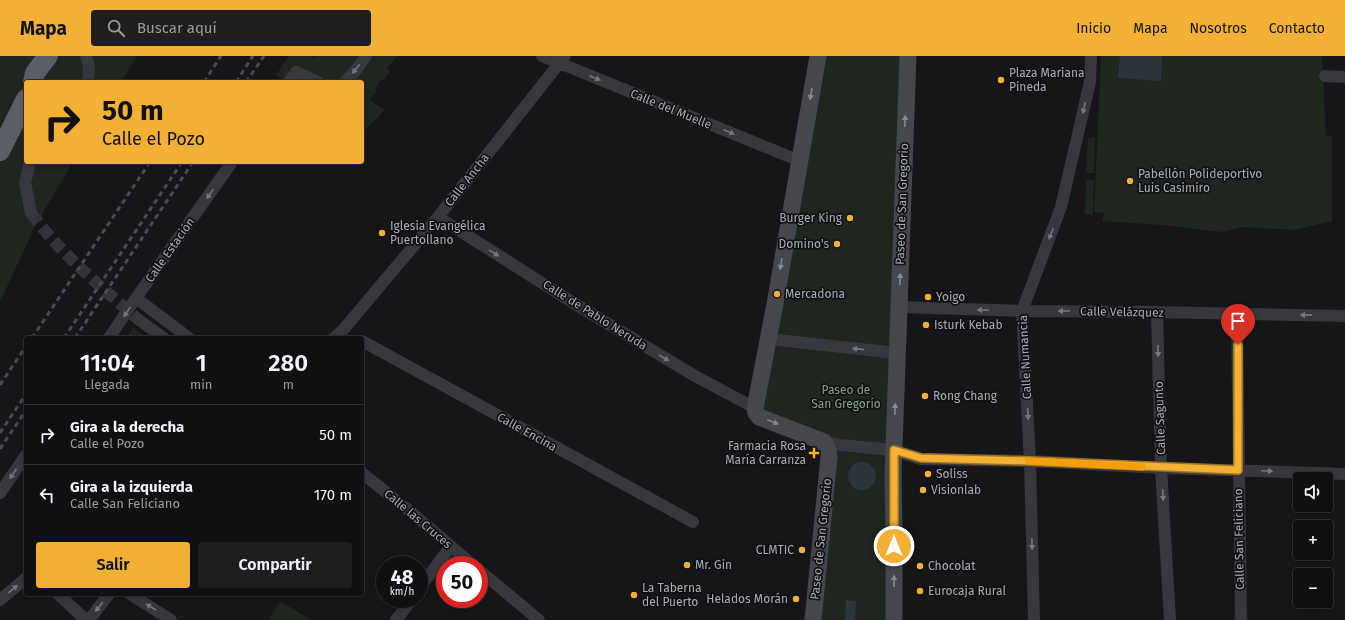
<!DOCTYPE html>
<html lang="es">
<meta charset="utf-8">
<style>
:root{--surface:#101012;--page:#1e1e20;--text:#f1f3f6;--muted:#9c9d9f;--line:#303032;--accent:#f2b134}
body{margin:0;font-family:"Fira Sans",sans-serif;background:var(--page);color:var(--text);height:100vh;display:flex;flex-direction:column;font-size:15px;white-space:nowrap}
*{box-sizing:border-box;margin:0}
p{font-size:13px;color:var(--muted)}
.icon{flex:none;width:22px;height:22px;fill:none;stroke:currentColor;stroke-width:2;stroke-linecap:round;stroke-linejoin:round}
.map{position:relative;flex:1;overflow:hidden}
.details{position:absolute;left:24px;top:280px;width:340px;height:260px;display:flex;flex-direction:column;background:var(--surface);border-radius:4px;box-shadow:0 2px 6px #0003,0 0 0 1px var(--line)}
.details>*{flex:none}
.top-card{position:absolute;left:24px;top:24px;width:340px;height:84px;border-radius:4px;box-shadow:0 2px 6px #0003,0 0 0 1px var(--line);background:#f2b134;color:#111;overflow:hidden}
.controls{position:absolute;left:1293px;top:416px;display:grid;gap:8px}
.controls a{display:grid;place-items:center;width:40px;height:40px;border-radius:4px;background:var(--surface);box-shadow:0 2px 6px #0003,0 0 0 1px var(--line);font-size:20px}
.speed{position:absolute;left:376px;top:500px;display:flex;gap:8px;font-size:20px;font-weight:700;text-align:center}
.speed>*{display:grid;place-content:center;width:52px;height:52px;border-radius:50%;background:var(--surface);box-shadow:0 2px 6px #0003,0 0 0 1px var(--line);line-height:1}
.speed small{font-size:10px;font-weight:400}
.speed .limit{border:6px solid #d22;background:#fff;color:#111}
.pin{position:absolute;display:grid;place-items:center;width:34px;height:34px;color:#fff;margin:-41px -17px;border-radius:50% 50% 50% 0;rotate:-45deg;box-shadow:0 0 4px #0007}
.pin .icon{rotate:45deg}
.me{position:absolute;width:44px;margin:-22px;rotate:0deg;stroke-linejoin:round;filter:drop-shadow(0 0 3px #0008)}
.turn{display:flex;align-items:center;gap:14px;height:84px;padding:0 12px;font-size:18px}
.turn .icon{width:52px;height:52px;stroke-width:2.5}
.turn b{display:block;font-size:28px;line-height:34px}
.eta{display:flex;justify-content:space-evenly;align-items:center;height:68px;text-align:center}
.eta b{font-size:24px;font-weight:600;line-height:28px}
.action{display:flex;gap:8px;margin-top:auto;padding:8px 12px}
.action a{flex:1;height:46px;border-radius:4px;background:var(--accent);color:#111;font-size:16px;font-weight:600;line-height:46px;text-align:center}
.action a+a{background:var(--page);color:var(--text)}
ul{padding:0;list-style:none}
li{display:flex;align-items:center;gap:12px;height:60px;padding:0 12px;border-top:1px solid var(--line)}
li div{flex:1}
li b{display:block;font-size:15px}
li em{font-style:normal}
header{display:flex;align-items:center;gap:24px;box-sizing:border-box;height:56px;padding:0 20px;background:var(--accent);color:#111}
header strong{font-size:19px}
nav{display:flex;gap:22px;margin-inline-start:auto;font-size:14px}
.search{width:280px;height:36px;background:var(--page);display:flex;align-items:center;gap:10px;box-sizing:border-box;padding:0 14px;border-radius:4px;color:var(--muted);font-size:15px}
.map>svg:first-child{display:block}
</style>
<header>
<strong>Mapa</strong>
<div class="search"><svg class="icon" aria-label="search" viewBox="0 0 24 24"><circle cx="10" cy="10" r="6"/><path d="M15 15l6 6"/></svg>Buscar aquí</div>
<nav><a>Inicio</a><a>Mapa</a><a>Nosotros</a><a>Contacto</a></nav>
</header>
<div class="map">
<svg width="1345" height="564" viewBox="0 0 1345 564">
<rect width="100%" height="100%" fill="#161618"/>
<path fill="#1e261f" d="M 0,0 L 137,0 L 121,26 L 26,26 L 26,106 L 73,106 L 35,170 L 0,246 Z
M 289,0 L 312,0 L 315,2 L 317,0 L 397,0 L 387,13 L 390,15 L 384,24 L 381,23 L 375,33 L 377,34 L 370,44 L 385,54 L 362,77 L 362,26 L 286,26 L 276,19 Z
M 818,0 L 908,0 L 891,398 L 894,564 L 813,564 L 834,392 L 759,361 Z
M 1101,0 L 1322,0 L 1326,80 L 1332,80 L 1332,165 L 1295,174 L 1243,171 L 1220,176 L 1163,169 L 1102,165 L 1104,157 L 1094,156 Z
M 1088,82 L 1095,82 L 1094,117 L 1086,117 Z
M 1086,124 L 1094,124 L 1093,159 L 1085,158 Z
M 133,272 L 148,282 L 126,282 Z
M 280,545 L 311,564 L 269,564 Z"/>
<path fill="#2c353c" d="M 1120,0 L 1162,0 L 1161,25 L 1118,22 Z
M848 420a14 14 0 1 1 28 0a14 14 0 1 1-28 0Z
M 846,544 L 856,545 L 855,564 L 845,564 Z"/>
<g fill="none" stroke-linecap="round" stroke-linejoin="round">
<path stroke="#333438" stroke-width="12" stroke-dasharray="12 6" stroke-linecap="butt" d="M 31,157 C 61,198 101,231 139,264"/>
<path stroke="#37383d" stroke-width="12" d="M 86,0 C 89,8 90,18 87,26
M 542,0 L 800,105
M 1325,20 L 1345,21
M 289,26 L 296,16 L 318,26
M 345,26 L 356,14 L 366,0
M 30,106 L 25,127 L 31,157
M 438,161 L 572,246 L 695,320 L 755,352
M 136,242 L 189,282
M 898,251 L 1022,255 L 1157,256 L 1345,260
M 1157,256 L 1161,412 L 1170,564
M 1237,258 L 1241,564
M 139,264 L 164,282
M 109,282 L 136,242 L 232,106
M 334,282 L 343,274 L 438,161 L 565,0
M 768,283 L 897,297
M 362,285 L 693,466
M 824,386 L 839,389 L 893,394 L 921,403 L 1030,405 L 1161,412 L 1345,418
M 362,417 L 412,457 L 473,509
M 0,437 L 26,399
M 479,514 L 539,564
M 419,533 L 450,491
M 58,538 L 86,564
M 130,538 L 171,564
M 0,544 L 26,522
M 89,564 L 109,538
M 396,564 L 412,543
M 1034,564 L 1030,405 L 1022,255 L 1061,151 L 1090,26 L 1091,0"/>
<path stroke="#45474d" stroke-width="17" d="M 813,564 L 829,401 L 828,394 L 824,386 L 759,361 L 756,357 L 755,352 L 775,248 L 818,0
M 894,564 L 894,475 L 893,419 L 908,0"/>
<path stroke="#5b5e65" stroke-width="20" d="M 33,26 L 35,17 L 48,0
M 0,95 L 26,43"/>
<path stroke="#4a4c52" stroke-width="3" stroke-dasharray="5 4" stroke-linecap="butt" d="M 204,26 L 221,0
M 236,26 L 253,0
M 246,26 L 264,0
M 32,282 L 150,106
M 64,282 L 182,106
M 75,282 L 193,106
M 0,329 L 26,290
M 0,377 L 26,338
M 0,393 L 26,354"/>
</g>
<defs><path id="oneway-solid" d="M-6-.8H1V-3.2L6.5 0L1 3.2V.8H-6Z"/></defs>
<g fill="#757881">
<use href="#oneway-solid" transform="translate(356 13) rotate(129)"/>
<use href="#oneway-solid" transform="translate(595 22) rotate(22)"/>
<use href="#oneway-solid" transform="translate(1084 52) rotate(103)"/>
<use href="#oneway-solid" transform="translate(729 76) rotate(22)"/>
<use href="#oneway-solid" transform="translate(210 138) rotate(125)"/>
<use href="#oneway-solid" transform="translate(1051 178) rotate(111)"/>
<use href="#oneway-solid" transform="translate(494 197) rotate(32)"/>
<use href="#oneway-solid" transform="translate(983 254) rotate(-178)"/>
<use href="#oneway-solid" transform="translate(1064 255) rotate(-180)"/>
<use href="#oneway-solid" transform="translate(127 256) rotate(124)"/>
<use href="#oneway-solid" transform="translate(1306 259) rotate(-179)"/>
<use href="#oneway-solid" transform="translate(858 293) rotate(-174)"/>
<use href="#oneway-solid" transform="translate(1158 295) rotate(88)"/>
<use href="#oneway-solid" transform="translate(664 302) rotate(31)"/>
<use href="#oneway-solid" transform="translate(1028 358) rotate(87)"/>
<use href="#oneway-solid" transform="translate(1267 415) rotate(2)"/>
<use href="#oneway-solid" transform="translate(13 418) rotate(124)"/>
<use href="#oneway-solid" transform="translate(1163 439) rotate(87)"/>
<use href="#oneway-solid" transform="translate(1032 488) rotate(89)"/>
<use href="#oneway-solid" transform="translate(13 533) rotate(-40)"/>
<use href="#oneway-solid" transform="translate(99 551) rotate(128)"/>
<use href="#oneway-solid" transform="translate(151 551) rotate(-148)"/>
</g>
<g fill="#858993">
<use href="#oneway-solid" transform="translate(811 38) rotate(100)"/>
<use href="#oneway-solid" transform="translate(905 65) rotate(-88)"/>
<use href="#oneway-solid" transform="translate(781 208) rotate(100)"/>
<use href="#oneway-solid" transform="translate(900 223) rotate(-88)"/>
<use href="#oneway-solid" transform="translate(895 353) rotate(-88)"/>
<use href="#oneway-solid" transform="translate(773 366) rotate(22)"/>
<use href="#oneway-solid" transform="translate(894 525) rotate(-90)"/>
</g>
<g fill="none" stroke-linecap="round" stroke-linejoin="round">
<defs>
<path id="route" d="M 894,490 L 894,394 L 921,402 L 1030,405 L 1238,414 L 1238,289"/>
</defs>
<use href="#route" stroke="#9d7322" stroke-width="10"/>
<use href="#route" stroke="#f2b134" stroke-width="7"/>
<path stroke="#f59e0b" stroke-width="7" d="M 1028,405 L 1142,411"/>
</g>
<g fill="#f2b134" stroke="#111113" stroke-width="1.5">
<circle cx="1001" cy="24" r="4"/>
<circle cx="1130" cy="125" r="4"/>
<circle cx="850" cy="162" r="4"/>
<circle cx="382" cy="177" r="4"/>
<circle cx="837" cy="188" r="4"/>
<circle cx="777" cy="238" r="4"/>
<circle cx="928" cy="241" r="4"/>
<circle cx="926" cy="269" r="4"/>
<circle cx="925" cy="340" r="4"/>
<path d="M812 391h4v4h4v4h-4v4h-4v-4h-4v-4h4z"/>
<circle cx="928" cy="418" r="4"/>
<circle cx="923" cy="434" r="4"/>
<circle cx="802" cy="494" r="4"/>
<circle cx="687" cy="509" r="4"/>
<circle cx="920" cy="510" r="4"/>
<circle cx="920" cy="535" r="4"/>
<circle cx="634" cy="539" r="4"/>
<circle cx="796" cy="543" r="4"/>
</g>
<g text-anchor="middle" stroke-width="3.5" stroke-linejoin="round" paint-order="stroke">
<g font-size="12" fill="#a8adb8" stroke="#111113" text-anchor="start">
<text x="1009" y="21">Plaza Mariana<tspan x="1009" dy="14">Pineda</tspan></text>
<text x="1138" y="122">Pabellón Polideportivo<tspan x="1138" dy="14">Luis Casimiro</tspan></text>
<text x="842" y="166" text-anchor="end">Burger King</text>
<text x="390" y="174">Iglesia Evangélica<tspan x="390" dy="14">Puertollano</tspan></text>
<text x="829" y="192" text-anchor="end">Domino's</text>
<text x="785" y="242">Mercadona</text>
<text x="936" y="245">Yoigo</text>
<text x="934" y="273">Isturk Kebab</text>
<text x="933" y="344">Rong Chang</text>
<text x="806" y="394" text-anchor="end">Farmacia Rosa<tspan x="806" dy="14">María Carranza</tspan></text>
<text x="936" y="422">Soliss</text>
<text x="931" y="438">Visionlab</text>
<text x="794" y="498" text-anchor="end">CLMTIC</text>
<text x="695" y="513">Mr. Gin</text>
<text x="928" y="514">Chocolat</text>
<text x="642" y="536">La Taberna<tspan x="642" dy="14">del Puerto</tspan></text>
<text x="928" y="539">Eurocaja Rural</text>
<text x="788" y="547" text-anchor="end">Helados Morán</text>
</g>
<g font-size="12" fill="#a8adb8" stroke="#111113">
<text transform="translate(671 53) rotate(22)" y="4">Calle del Muelle</text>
<text transform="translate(467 124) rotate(-52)" y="4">Calle Ancha</text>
<text transform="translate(902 148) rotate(-88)" y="4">Paseo de San Gregorio</text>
<text transform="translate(170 194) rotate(-55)" y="4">Calle Estación</text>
<text transform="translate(1122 256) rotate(1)" y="4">Calle Velázquez</text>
<text transform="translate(595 259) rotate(32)" y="4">Calle de Pablo Neruda</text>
<text transform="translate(1025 301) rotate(-93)" y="4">Calle Numancia</text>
<text transform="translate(1160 362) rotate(-92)" y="4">Calle Sagunto</text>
<text transform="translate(527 376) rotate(29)" y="4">Calle Encina</text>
<text transform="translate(418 463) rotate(40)" y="4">Calle las Cruces</text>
<text transform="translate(821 483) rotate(-84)" y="4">Paseo de San Gregorio</text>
<text transform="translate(1239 483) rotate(-91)" y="4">Calle San Feliciano</text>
</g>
<g font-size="12" fill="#7fa381" stroke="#111113">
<text x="846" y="338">Paseo de<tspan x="846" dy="14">San Gregorío</tspan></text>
</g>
</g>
</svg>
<div class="controls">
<a><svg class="icon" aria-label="sound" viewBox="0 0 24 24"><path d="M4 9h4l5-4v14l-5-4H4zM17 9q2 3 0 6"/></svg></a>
<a>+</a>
<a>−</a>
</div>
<div class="speed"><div>48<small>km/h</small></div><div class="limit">50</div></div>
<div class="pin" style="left:1238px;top:289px;background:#d93025"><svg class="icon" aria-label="arrive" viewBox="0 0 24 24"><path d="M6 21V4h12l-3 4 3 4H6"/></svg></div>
<svg class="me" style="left:894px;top:490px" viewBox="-20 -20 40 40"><circle r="17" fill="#f2b134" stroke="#fff" stroke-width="3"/><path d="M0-11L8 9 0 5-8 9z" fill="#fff"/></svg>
<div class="top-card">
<div class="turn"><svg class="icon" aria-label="right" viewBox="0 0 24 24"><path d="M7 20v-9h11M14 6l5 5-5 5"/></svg><div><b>50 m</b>Calle el Pozo</div></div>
</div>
<section class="details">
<div class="eta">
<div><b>11:04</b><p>Llegada</p></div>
<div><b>1</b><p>min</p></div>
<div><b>280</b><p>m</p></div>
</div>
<ul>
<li><svg class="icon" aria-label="right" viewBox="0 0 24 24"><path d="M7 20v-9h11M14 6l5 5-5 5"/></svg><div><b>Gira a la derecha</b><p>Calle el Pozo</p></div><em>50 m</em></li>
<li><svg class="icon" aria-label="left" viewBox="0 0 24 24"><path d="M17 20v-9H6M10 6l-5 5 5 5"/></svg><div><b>Gira a la izquierda</b><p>Calle San Feliciano</p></div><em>170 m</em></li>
</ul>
<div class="action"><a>Salir</a><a>Compartir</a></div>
</section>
</div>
